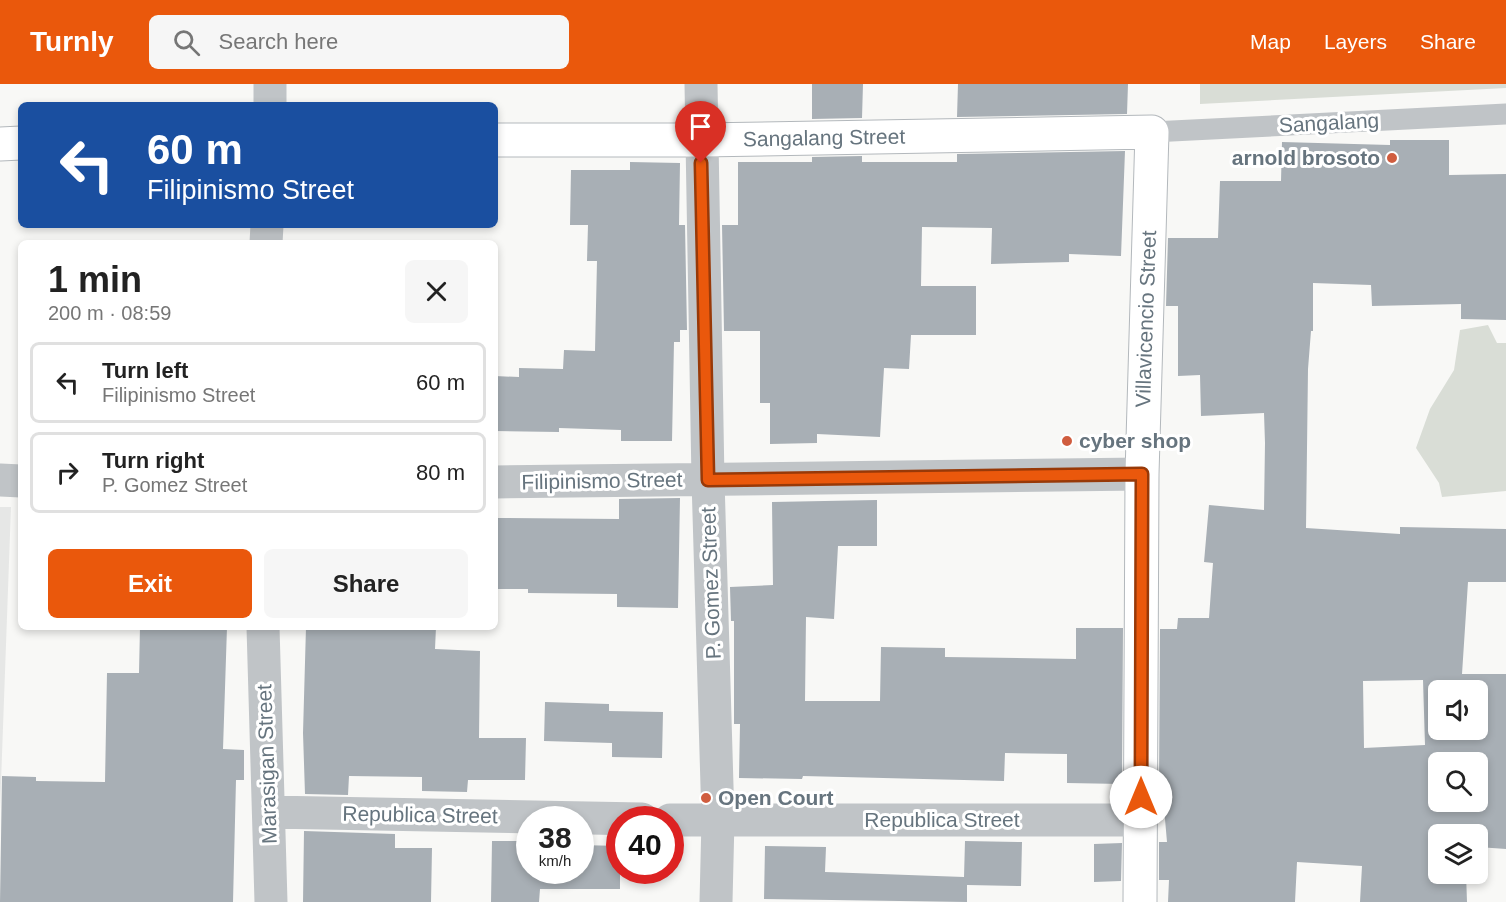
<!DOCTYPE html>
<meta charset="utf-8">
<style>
:root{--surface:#fff;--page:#f6f6f6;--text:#222;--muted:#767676;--line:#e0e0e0;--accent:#ea580c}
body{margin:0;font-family:Arial,sans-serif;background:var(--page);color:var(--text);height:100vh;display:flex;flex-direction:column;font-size:22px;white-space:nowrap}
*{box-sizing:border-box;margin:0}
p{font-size:20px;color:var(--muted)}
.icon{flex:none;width:33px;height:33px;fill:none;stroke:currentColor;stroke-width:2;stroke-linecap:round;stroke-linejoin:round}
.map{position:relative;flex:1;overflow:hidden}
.sheet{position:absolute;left:18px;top:156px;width:480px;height:390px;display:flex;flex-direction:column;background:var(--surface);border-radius:9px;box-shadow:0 3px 9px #0003}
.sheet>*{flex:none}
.top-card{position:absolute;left:18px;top:18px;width:480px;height:126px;border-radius:9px;box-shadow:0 3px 9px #0003;background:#1a4fa0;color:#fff;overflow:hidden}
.fabs{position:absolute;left:1428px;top:596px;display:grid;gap:12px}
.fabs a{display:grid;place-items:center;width:60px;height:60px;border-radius:9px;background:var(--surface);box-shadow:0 3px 9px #0003;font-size:30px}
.speed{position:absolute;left:516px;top:722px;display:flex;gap:12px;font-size:30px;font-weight:700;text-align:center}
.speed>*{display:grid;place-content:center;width:78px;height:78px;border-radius:50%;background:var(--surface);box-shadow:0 3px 9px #0003;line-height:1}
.speed small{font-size:15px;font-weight:400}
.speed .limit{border:9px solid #d22;background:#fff;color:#111}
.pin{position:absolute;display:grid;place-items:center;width:51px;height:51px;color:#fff;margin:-62px -26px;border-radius:50% 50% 50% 0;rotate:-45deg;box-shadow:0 0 6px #0007}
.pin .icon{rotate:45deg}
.me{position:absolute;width:66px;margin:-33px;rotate:0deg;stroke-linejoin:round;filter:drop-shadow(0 0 4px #0008)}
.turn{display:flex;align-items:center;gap:21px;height:126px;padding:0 30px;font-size:27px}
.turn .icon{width:78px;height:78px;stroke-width:2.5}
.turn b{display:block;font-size:42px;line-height:51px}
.round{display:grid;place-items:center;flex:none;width:63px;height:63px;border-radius:9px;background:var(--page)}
.summary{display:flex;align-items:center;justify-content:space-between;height:102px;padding:0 30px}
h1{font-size:36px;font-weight:800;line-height:45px}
.cta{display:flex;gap:12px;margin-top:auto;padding:12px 30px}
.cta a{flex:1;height:69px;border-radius:9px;background:var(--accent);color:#fff;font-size:24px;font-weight:800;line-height:69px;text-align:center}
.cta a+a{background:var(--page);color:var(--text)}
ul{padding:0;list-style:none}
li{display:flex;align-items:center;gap:18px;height:81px;margin:0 12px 9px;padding:0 18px;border:3px solid var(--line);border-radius:9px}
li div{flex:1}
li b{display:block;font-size:22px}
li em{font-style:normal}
header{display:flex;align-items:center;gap:36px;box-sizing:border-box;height:84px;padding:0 30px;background:var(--accent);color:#fff}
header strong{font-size:28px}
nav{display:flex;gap:33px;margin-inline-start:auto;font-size:21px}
.search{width:420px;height:54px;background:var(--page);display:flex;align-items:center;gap:15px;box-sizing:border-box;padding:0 21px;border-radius:9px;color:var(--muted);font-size:22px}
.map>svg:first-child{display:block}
</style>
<header>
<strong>Turnly</strong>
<div class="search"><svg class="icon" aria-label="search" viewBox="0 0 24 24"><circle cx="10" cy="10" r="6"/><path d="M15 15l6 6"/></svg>Search here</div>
<nav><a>Map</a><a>Layers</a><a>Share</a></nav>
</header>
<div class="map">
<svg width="1506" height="818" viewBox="0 0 1506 818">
<rect width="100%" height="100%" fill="#f8f8f6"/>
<path fill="#e6e7e6" d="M 0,423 L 11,423 L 0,726 Z"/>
<path fill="#d9ddd6" d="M 1200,0 L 1506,0 L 1506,4 L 1200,20 Z
M 1488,241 L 1497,259 L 1506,259 L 1506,407 L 1442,413 L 1439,399 L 1416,364 L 1430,325 L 1454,286 L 1460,246 Z"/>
<path fill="#a8afb5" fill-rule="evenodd" d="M 812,0 L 863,0 L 862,34 L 812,35 Z
M 958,0 L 1128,0 L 1127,30 L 957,33 Z
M 1390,56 L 1449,56 L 1449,91 L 1506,90 L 1506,236 L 1461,235 L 1461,220 L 1372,222 L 1371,201 L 1313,199 L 1313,247 L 1311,247 L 1308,285 L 1306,444 L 1400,450 L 1400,443 L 1506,445 L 1506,498 L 1468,498 L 1462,590 L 1506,590 L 1506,765 L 1478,763 L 1478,750 L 1438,750 L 1438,789 L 1466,789 L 1467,818 L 1360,818 L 1362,782 L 1297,778 L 1295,818 L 1168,818 L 1169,796 L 1159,796 L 1159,758 L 1167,758 L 1162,701 L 1159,701 L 1160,545 L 1177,545 L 1178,534 L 1209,534 L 1213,479 L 1204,478 L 1209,421 L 1264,426 L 1265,359 L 1264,329 L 1201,332 L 1200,291 L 1178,292 L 1178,222 L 1166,222 L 1168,154 L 1218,154 L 1220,97 L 1281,97 L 1282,58 L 1390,61 ZM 1423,596 L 1425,661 L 1364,664 L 1363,597 ZM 1438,606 L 1478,606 L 1478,645 L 1438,645 ZM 1438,678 L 1478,678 L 1478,717 L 1438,717 Z
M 1125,67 L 1121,172 L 1069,170 L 1069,178 L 991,180 L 992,144 L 922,143 L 921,202 L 976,202 L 976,251 L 911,251 L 909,285 L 884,284 L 880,353 L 817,350 L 817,359 L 770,360 L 770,319 L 760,319 L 760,247 L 724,247 L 722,141 L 738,141 L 738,78 L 812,78 L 812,73 L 862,72 L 862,78 L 957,78 L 957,70 Z
M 630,78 L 680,79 L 679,141 L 685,141 L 687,246 L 680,246 L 680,258 L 674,258 L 672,357 L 621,357 L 621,346 L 559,344 L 559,348 L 495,347 L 495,292 L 519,293 L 519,284 L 563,285 L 564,266 L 595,267 L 597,177 L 587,177 L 588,141 L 570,141 L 571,86 L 630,86 Z
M 680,414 L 678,524 L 617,523 L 617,510 L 528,509 L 528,505 L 495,505 L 495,434 L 619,435 L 619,415 Z
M 877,416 L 877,462 L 838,462 L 834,535 L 806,533 L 805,617 L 880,617 L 881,563 L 945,564 L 945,573 L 1076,575 L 1076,544 L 1123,544 L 1122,700 L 1067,699 L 1067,670 L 1005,669 L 1004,697 L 803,692 L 802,695 L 739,694 L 740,640 L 734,640 L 734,537 L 731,537 L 730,503 L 773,501 L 772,418 Z
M 140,543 L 227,543 L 223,665 L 244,666 L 244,696 L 236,696 L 233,818 L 0,818 L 2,692 L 36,693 L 36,697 L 105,698 L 107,589 L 139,589 Z
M 306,543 L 436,543 L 435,565 L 480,567 L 479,654 L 526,654 L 525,696 L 468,696 L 467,708 L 422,707 L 422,693 L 349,692 L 348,711 L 305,710 L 303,649 Z
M 545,618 L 609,620 L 609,627 L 663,628 L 662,674 L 612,673 L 612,659 L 544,657 Z
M 304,747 L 395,750 L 395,764 L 432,764 L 431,818 L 303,818 Z
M 492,757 L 530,757 L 530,786 L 580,786 L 580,761 L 620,762 L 620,805 L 540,805 L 539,818 L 491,818 Z
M 965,757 L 1022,758 L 1021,802 L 967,801 L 967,818 L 764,815 L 765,762 L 826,763 L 825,788 L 964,793 Z
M 1122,759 L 1121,797 L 1094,798 L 1094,760 Z"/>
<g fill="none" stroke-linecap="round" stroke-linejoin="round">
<defs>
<path id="secondary" d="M 495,56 L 701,56 L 1152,48 L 1142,390 L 1140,818
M 0,60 L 21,59"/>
</defs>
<use href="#secondary" stroke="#b3b8bc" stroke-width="35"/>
<path stroke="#c0c4c7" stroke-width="21" d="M 1152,48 L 1506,30"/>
<path stroke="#c0c4c7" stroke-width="33" d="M 270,0 L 270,21
M 701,0 L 708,396 L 718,736 L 716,818
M 266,159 L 267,141
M 0,396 L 21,397
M 495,398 L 1142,390
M 263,543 L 271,818
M 269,728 L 642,735
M 670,736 L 1141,736"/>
<use href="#secondary" stroke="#fff" stroke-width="33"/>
</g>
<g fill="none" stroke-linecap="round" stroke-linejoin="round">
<defs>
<path id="route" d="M 701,79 L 708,396 L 1142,390 L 1141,713"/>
</defs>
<use href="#route" stroke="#983908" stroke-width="15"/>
<use href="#route" stroke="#ea580c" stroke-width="10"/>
</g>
<g fill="#d05d3f" stroke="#fff" stroke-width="2">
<circle cx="1392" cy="74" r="6"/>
<circle cx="1067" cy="357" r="6"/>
<circle cx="706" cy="714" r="6"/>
</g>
<g text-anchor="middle" stroke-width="6" stroke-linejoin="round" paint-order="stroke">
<g font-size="21" fill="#66747e" stroke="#fff">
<text transform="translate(1329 39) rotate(-3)" y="7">Sangalang</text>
<text transform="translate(824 54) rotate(-1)" y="7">Sangalang Street</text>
<text transform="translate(1146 235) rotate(-88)" y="7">Villavicencio Street</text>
<text transform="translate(602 397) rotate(-1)" y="7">Filipinismo Street</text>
<text transform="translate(711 499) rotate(-92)" y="7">P. Gomez Street</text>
<text transform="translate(267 680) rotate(-92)" y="7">Marasigan Street</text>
<text transform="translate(420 731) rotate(1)" y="7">Republica Street</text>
<text x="942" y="743">Republica Street</text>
</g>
<g font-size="21" font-weight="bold" fill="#66747e" stroke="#fff" text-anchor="start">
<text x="1380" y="81" text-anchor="end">arnold brosoto</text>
<text x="1079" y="364">cyber shop</text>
<text x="718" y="721">Open Court</text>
</g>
</g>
</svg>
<div class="fabs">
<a><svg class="icon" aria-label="sound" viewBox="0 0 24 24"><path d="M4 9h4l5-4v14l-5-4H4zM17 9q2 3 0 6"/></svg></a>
<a><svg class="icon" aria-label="search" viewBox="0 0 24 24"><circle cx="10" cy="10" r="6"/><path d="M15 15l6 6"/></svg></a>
<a><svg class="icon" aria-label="layers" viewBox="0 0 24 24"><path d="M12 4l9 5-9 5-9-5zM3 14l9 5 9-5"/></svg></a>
</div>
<div class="speed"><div>38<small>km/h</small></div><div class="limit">40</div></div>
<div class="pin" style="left:701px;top:79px;background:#d93025"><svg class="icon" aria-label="arrive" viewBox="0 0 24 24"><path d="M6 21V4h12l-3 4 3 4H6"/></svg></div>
<svg class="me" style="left:1141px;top:713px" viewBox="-20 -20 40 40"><circle r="19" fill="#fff"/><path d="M0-13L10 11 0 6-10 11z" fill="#ea580c"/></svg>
<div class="top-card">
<div class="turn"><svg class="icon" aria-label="left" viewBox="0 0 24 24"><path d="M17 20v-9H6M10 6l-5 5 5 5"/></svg><div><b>60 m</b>Filipinismo Street</div></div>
</div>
<section class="sheet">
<div class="summary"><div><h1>1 min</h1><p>200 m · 08:59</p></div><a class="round"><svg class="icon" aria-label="close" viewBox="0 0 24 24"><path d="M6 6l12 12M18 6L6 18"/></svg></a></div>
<ul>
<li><svg class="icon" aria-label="left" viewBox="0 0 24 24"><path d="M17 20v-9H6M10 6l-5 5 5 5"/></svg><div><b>Turn left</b><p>Filipinismo Street</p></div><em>60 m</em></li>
<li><svg class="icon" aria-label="right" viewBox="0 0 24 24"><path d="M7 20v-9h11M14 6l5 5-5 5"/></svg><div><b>Turn right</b><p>P. Gomez Street</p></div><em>80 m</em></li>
</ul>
<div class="cta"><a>Exit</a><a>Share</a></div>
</section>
</div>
